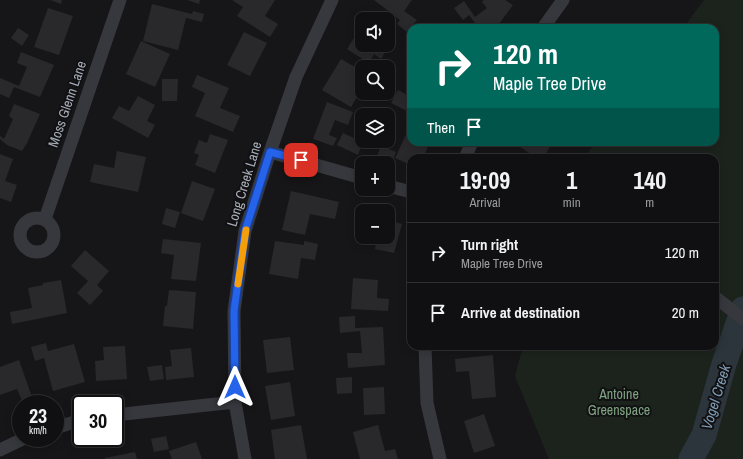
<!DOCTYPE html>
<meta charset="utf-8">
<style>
:root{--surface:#101012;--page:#1e1e20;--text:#f1f3f6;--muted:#9c9d9f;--line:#303032}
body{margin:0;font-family:"Archivo Narrow",sans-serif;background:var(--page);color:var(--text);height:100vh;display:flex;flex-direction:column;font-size:15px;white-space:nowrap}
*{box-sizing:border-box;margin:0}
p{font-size:13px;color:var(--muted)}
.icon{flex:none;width:22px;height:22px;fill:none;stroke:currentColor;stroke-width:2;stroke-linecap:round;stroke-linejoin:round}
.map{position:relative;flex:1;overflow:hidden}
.details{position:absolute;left:407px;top:154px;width:312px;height:196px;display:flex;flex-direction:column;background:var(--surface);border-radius:12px;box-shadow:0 2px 10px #0003,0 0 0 1px var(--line)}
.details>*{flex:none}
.top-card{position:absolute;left:407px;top:24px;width:312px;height:122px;border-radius:12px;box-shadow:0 2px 10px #0003,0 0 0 1px var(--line);background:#00695c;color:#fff;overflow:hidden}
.buttons{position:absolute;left:355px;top:12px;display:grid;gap:8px}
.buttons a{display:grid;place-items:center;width:40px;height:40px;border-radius:8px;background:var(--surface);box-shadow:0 2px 10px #0003,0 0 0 1px var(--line);font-size:20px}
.speed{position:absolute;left:12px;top:395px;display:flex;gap:8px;font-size:20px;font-weight:700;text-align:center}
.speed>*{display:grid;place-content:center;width:52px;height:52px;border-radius:50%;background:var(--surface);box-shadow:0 2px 10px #0003,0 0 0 1px var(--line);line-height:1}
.speed small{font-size:10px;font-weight:400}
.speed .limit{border:2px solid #111;border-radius:6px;background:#fff;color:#111}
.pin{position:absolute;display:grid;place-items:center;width:34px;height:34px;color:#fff;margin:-17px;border-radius:8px;box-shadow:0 2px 6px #0006}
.me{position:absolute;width:44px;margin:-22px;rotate:0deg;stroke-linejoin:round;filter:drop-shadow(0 0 3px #0008)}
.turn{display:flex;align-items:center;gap:14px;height:84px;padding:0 20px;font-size:18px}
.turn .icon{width:52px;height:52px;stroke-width:2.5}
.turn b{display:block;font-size:28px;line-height:34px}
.then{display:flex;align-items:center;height:38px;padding:0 20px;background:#0003;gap:8px;font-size:15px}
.eta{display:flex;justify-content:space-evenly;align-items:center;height:68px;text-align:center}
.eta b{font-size:24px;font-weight:800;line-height:28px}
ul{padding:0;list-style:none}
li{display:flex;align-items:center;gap:12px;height:60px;padding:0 20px;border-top:1px solid var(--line)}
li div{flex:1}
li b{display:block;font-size:15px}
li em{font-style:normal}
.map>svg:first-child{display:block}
</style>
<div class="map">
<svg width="743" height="459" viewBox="0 0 743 459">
<rect width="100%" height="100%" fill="#161618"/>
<path fill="#1c231d" d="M 704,0 L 743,0 L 743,459 L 549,459 L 515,376 L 523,346 L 715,346 L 715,158 L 584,158 L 596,142 L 715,142 L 715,28 L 683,28 Z"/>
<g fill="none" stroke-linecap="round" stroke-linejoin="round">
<path stroke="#2c353c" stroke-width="25" d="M 691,459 L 704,435 L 724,364 L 743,309"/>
</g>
<path fill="#29292c" d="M 50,0 L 62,0 L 61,4 Z
M 187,0 L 200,0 L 199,4 Z
M 232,0 L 275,0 L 265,16 L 278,24 L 270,37 L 237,16 L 243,7 Z
M 374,0 L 412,0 L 404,11 L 417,20 L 407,32 L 397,24 L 400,20 Z
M 484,0 L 505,0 L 513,5 L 496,28 L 482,28 L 475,23 L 469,15 L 463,20 L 454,8 L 464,1 L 475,17 L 487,8 L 482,2 Z
M 152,4 L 192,14 L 193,11 L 204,14 L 202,22 L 186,18 L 178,50 L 143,41 Z
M 48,8 L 73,16 L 59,55 L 34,47 Z
M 362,16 L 367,19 L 362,19 L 362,45 L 388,45 L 388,42 L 390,44 L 381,59 L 374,54 L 369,63 L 347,49 L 359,30 L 355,28 Z
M 18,28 L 29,35 L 22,46 L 11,38 Z
M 244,32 L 267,43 L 250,76 L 227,65 Z
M 141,41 L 170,54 L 155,87 L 126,74 Z
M 21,52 L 54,65 L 40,97 L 14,87 L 9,98 L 0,94 L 0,78 L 19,86 L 27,67 L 17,63 Z
M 341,59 L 362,71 L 354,86 L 361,90 L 351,107 L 322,90 Z
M 197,75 L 229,88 L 220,108 L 240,116 L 233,132 L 195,116 L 205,93 L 192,87 Z
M 162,79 L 178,79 L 177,101 L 162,101 Z
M 398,90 L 411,97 L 411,109 L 409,112 L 391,103 Z
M 138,96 L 155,105 L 147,121 L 155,125 L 148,138 L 112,118 L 119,106 L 129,111 Z
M 327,102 L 353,112 L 348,125 L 335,120 L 329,135 L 337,138 L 333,146 L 313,139 Z
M 14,104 L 40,114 L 27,143 L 22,151 L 7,145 L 0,139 L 0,136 L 4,139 L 13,119 L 9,116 Z
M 411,124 L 411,142 L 430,142 L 423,158 L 411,158 L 411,165 L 395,158 Z
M 343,133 L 363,142 L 358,155 L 337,145 Z
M 210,134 L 228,140 L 215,173 L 195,165 L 199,155 L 194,153 L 199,140 L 207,143 Z
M 523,142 L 553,142 L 543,158 L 537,158 L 520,147 Z
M 381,146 L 396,152 L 391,165 L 388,164 L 388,163 L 385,163 L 376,159 Z
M 117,151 L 146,157 L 138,192 L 90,182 L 94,164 L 114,168 Z
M 0,154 L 13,159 L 5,181 L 17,185 L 11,202 L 0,198 Z
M 192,181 L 215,189 L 203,221 L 181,213 Z
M 291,191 L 339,202 L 335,219 L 310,214 L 305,235 L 282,230 Z
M 166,208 L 180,212 L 175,228 L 162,224 Z
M 359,208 L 370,210 L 362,211 L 362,224 L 355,223 Z
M 388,220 L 402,224 L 394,253 L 375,249 L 377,237 L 388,237 Z
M 163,239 L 201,243 L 196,281 L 171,279 L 174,255 L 161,253 Z
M 275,241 L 304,245 L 304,241 L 318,244 L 315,260 L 301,258 L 298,279 L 269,274 Z
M 85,250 L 109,271 L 97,285 L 103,291 L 90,305 L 77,293 L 88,281 L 71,266 Z
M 353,278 L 378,280 L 377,298 L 389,299 L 388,311 L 351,309 Z
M 61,280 L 67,313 L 12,324 L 10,312 L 32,308 L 28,288 L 43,285 L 43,283 Z
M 169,290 L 196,292 L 193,329 L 163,326 L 165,306 L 167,306 Z
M 355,316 L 355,328 L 383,327 L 385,365 L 348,368 L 347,353 L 362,353 L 360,331 L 340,333 L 339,317 Z
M 290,337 L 294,370 L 267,373 L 263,340 Z
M 46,343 L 48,351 L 74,344 L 85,382 L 53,391 L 44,358 L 35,361 L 31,347 Z
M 125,346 L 127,379 L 96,381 L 95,361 L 104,360 L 103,347 Z
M 191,348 L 194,377 L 166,380 L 165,367 L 172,366 L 170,350 Z
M 493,355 L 496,397 L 472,399 L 469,371 L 456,372 L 455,359 Z
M 19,360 L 32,397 L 22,401 L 17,389 L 0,395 L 0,367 Z
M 162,365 L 164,379 L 150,381 L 147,367 Z
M 352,377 L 352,393 L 337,394 L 336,378 Z
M 290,382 L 295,416 L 271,420 L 265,386 Z
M 384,387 L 385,414 L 364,415 L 363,388 Z
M 484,414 L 495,446 L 474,453 L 464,421 Z
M 301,425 L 307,459 L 275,459 L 271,430 Z
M 378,425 L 385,451 L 395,449 L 398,459 L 360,459 L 353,432 Z
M 166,436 L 169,449 L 154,452 L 151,439 Z
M 196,442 L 202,459 L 172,459 L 169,451 Z
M 135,452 L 137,459 L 105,459 L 105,458 Z"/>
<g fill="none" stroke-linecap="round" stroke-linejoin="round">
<path stroke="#37383d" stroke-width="13" d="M 543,28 L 563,0
M 270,152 L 362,178
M 465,158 L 472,142
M 388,186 L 411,192
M20 235a17 17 0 1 1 34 0a17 17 0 1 1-34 0Z
M 45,219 L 120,0
M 715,297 L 743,319
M 425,346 L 427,403 L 440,459
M 115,415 L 235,402
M 55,428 L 81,420
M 0,450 L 25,438
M 245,459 L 235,402 L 234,311 L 245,231 L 270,152 L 296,77 L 332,0"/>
</g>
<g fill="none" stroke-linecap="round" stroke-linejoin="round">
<defs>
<path id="route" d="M 235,387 L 234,311 L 245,231 L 270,152 L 301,160"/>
</defs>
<use href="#route" stroke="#184099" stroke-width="10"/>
<use href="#route" stroke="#2563eb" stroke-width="7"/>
<path stroke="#f59e0b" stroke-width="7" d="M 238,284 L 246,230"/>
</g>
<g text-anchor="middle" stroke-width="4" stroke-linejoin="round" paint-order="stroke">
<g font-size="14" fill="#a8adb8" stroke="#111113">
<text transform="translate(67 104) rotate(-71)" y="5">Moss Glenn Lane</text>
<text transform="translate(244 184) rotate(-73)" y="5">Long Creek Lane</text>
</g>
<g font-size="14" fill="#7fa381" stroke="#111113">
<text x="619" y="399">Antoine<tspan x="619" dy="16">Greenspace</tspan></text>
</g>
<g font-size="15" font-style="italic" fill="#7f9bb3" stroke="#111113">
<text transform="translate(716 397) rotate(-73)" y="5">Vogel Creek</text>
</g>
</g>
</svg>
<div class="buttons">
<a><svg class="icon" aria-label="sound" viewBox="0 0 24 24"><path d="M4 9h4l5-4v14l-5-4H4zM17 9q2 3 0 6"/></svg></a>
<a><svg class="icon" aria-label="search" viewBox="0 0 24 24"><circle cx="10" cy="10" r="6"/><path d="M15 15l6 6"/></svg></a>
<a><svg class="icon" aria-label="layers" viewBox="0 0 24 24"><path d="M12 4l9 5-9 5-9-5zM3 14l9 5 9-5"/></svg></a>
<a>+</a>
<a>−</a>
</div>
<div class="speed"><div>23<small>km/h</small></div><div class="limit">30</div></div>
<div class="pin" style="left:301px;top:160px;background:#d93025"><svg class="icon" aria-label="arrive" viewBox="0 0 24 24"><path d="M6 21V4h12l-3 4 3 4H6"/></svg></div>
<svg class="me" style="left:235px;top:387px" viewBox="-20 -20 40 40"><path d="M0-17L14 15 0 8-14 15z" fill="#2563eb" stroke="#fff" stroke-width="4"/></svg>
<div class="top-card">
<div class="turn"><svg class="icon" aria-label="right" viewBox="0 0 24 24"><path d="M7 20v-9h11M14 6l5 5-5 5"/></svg><div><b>120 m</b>Maple Tree Drive</div></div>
<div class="then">Then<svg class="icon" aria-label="arrive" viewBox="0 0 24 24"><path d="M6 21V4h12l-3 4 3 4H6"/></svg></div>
</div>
<section class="details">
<div class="eta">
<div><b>19:09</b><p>Arrival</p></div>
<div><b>1</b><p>min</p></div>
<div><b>140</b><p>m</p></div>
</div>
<ul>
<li><svg class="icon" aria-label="right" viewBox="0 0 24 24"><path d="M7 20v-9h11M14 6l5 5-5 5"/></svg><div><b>Turn right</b><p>Maple Tree Drive</p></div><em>120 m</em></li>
<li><svg class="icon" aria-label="arrive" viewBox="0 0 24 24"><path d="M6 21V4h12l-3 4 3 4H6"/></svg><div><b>Arrive at destination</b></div><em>20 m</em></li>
</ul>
</section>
</div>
